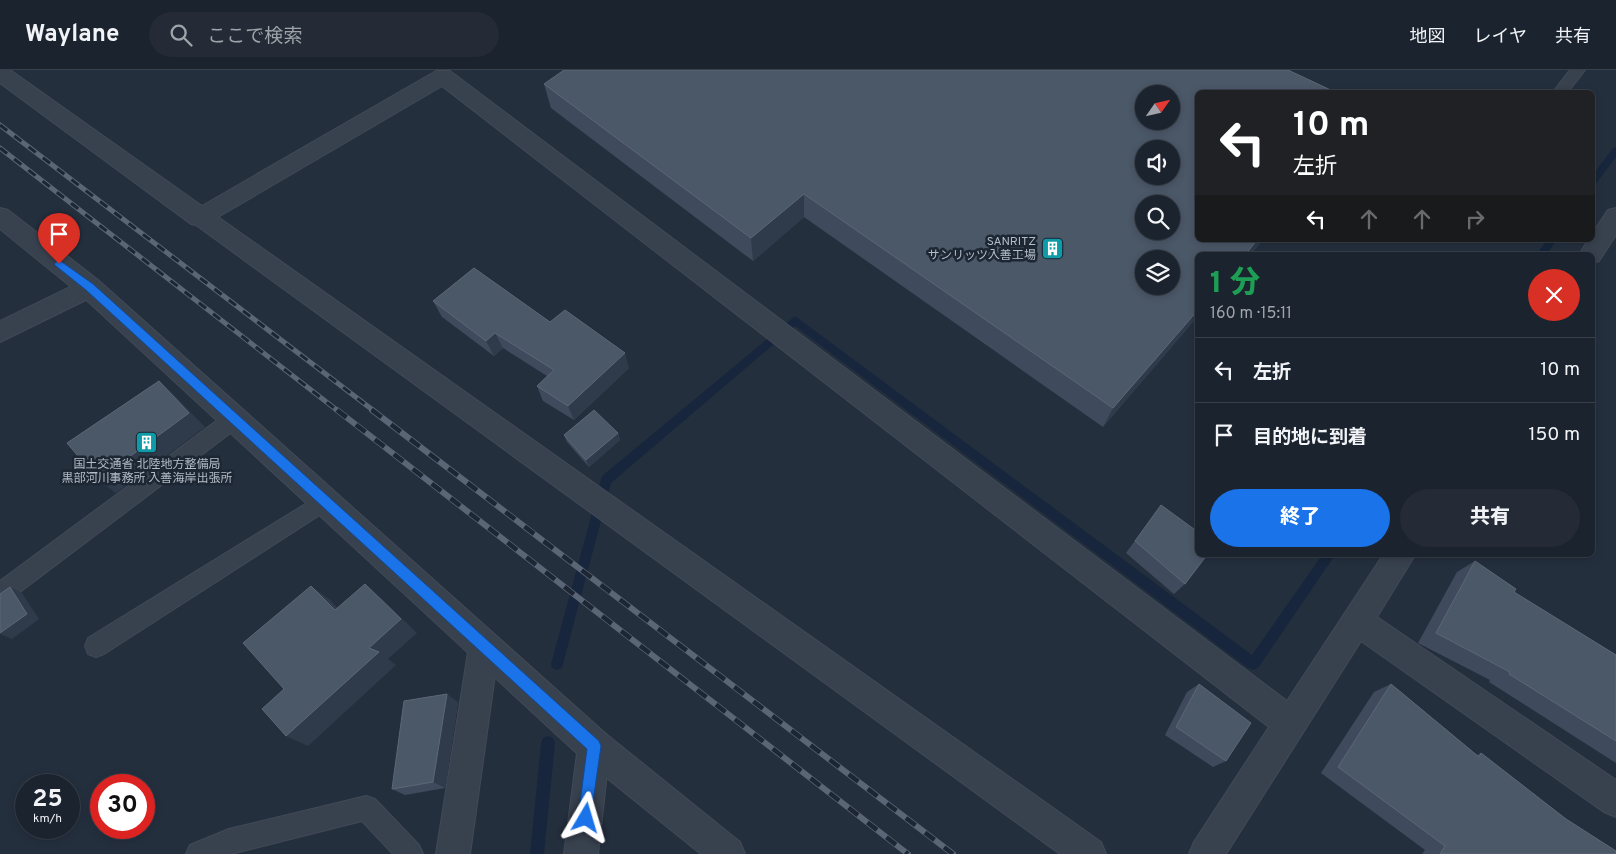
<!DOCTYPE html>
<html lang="ja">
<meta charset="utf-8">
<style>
:root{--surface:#1b232e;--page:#242b36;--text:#f1f3f6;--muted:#a0a4aa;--line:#39404a;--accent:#1a73e8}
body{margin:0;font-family:Overpass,"Noto Sans JP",sans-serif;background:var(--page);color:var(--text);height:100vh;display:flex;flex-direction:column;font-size:19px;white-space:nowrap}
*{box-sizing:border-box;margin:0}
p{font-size:16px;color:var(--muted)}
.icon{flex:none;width:28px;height:28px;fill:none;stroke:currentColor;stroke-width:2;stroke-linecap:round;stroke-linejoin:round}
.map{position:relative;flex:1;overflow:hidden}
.sheet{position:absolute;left:1195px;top:182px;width:400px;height:305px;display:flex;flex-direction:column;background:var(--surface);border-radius:8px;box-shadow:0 2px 8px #0003,0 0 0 1px var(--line)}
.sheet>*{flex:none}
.top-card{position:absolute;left:1195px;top:20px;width:400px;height:152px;border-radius:8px;box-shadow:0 2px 8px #0003,0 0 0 1px var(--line);background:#202124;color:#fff;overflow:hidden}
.needle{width:32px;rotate:56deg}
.fabs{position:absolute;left:1135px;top:15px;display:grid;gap:10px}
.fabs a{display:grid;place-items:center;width:45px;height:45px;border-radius:50%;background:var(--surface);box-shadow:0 2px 8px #0003,0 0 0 1px var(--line);font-size:25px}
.speed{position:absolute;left:15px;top:704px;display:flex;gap:10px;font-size:25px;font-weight:700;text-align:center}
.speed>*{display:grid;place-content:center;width:65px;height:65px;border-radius:50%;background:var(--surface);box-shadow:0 2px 8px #0003,0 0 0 1px var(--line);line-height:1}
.speed small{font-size:12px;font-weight:400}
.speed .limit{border:8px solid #d22;background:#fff;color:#111}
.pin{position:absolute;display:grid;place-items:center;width:42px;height:42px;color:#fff;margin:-51px -21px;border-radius:50% 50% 50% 0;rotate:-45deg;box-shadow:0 0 5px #0007}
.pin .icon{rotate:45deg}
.me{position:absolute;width:55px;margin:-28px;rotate:7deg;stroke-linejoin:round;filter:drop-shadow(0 0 4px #0008)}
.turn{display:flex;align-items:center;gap:18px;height:105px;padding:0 15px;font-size:22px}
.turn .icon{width:65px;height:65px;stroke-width:2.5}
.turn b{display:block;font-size:35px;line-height:42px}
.lanes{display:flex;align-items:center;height:48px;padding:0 15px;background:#0003;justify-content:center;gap:25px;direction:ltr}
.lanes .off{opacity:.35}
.round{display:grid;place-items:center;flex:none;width:52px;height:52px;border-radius:26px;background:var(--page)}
.headline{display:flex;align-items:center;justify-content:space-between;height:85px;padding:0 15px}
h1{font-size:30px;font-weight:800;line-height:38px;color:#1e9e55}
.button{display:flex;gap:10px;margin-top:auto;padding:10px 15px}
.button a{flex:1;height:58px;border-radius:30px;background:var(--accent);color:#fff;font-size:20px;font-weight:800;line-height:58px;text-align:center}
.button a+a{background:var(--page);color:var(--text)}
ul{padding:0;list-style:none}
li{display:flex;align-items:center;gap:15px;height:65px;padding:0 15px;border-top:1px solid var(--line)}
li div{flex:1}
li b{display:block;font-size:19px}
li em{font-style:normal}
header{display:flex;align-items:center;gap:30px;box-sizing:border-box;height:70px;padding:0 25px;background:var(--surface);border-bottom:1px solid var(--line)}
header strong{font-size:24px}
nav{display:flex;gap:28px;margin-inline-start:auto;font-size:18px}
.search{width:350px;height:45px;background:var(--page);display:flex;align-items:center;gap:12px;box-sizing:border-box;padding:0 18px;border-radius:28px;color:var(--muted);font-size:19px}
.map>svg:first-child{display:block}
</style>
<header>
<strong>Waylane</strong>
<div class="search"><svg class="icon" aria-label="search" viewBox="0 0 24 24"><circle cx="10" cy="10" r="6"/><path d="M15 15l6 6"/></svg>ここで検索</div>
<nav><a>地図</a><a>レイヤ</a><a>共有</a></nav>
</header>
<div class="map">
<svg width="1616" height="784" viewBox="0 0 1616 784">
<rect width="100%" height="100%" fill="#242f3e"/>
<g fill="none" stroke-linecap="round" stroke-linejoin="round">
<path fill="#17263c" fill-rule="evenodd" d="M 1616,77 L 1616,87 L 1595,115 L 1592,116 L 1592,106 L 1613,78 Z
M 1547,170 L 1557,170 L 1546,185 L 1536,185 Z
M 795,246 L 1252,585 L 1322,485 L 1335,485 L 1258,598 L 1253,600 L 1248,598 L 795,256 L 611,413 L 563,594 L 562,598 L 557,600 L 552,598 L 551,594 L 602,406 Z
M 548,666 L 553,668 L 555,673 L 544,784 L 530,784 L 541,673 L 543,668 Z"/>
<defs>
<path id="service" d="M 1570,0 L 1585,0 L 1568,22 L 1553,22 Z
M 234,341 L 241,343 L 244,349 L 241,355 L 8,531 L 0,534 L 0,511 L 227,343 Z
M 325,422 L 332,425 L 335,431 L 332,437 L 104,584 L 96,587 L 88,584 L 85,576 L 88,568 Z
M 366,726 L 375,729 L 419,775 L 423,784 L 393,784 L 362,751 L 231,784 L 186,784 L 190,775 L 229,759 Z"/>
<path id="minor" d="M 0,0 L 10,0 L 202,136 L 436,1 L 450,1 L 1287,631 L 1383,485 L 1415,485 L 1377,547 L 1616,710 L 1616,747 L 1604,742 L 1361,571 L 1226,784 L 1189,784 L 1194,772 L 1269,657 L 442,16 L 218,147 L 1101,772 L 1106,784 L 1060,784 L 196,155 L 191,154 L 0,13 Z
M 1616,138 L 1616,165 L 1599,191 L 1592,193 L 1592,185 L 1579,185 L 1588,170 L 1592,170 L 1592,164 L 1608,140 Z
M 89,208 L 98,210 L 101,217 L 98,224 L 0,272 L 0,251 Z
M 484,561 L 495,565 L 499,576 L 470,784 L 436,784 L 469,576 L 473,565 Z
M 594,660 L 606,664 L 610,676 L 598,784 L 564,784 L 578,676 L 582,664 Z"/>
<path id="tertiary" d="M 0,138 L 8,140 L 98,210 L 606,664 L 740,772 L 745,784 L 701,784 L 582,688 L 80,224 L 0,159 Z"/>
</defs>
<use href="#service" stroke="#414a57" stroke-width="2"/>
<use href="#minor" stroke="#414a57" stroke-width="2"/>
<use href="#tertiary" stroke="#414a57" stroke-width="2"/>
<use href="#service" fill="#38414e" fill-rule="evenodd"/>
<use href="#minor" fill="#38414e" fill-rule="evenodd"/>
<use href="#tertiary" fill="#38414e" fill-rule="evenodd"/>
<defs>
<path id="rail-far1" d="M 0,55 L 374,341
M 0,78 L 338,341"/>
<path id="rail" d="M 337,340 L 908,784
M 372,340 L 953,784"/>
</defs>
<use href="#rail-far1" stroke="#5a6575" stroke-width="5"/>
<use href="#rail" stroke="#5a6575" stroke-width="6"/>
<use href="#rail-far1" stroke="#1d2633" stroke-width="3" stroke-dasharray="9" stroke-linecap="butt"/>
<use href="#rail" stroke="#1d2633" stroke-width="4.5" stroke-dasharray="12" stroke-linecap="butt"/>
</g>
<path fill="#3f4b5c" d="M 544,14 L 1198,170 L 1263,170 L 1250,185 L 1198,185 L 1198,246 L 1103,357 L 804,147 L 753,191 L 551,38 Z
M 433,231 L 550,252 L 629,298 L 574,350 L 543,331 L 537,316 L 547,306 L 503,278 L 494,286 L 442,247 Z
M 618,363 L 620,370 L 589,397 L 567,372 L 564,365 Z
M 1161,435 L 1185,514 L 1174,524 L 1126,483 Z
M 1475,491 L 1514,522 L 1616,585 L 1616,693 L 1489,612 L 1490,610 L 1418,573 L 1457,502 Z
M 1199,614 L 1226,691 L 1213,697 L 1165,665 L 1187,622 Z
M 1391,614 L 1477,685 L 1481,683 L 1566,749 L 1616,784 L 1422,784 L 1425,780 L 1321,703 L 1374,622 Z
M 458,632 L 445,718 L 405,725 L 392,719 Z"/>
<path fill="#2f3b4b" d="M 804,124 L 804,147 L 753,191 L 751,168 Z
M 1257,170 L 1263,170 L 1250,185 L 1245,185 Z
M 1198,240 L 1198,246 L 1103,357 L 1113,338 Z
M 495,263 L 503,278 L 494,286 L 486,271 Z
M 625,283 L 629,298 L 574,350 L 568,336 Z
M 159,311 L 175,326 L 205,357 L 116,423 L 98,410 Z
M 618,363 L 620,370 L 589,397 L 586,390 Z
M 365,514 L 382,529 L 417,563 L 388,589 L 396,595 L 308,676 L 286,666 L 369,578 Z
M 311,516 L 330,530 L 353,554 L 335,540 Z
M 10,517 L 22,523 L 39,549 L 12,569 L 0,564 Z
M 447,624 L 458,632 L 445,718 L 433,712 Z"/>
<path fill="#4b5868" stroke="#5c6777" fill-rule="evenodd" d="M 564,0 L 1288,0 L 1335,22 L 1198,22 L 1198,170 L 1257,170 L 1245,185 L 1198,185 L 1198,240 L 1113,338 L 804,124 L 751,168 L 544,14 ZM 1144,24 L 1171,24 L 1171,51 L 1144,51 ZM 1144,79 L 1171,79 L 1171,106 L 1144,106 ZM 1144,134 L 1171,134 L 1171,161 L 1144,161 ZM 1144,189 L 1171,189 L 1171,216 L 1144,216 Z
M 474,198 L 550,252 L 565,240 L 625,283 L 568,336 L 537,316 L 554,300 L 495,263 L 486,271 L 433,231 Z
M 159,311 L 189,343 L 98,410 L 67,373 Z
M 594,340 L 618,363 L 586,390 L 564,365 Z
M 1161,435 L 1198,462 L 1198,485 L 1207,485 L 1185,514 L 1135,471 Z
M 1475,491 L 1516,519 L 1514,522 L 1616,585 L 1616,671 L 1509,604 L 1510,602 L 1436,563 Z
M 365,514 L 401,549 L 369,578 L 379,582 L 286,666 L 262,639 L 284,619 L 243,573 L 311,516 L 335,540 Z
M 10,517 L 27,544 L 0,563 L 0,524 Z
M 1199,614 L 1251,653 L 1226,691 L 1176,657 Z
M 1391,614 L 1479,687 L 1481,683 L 1566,749 L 1616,781 L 1616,784 L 1440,784 L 1445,776 L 1338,697 Z
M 447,624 L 433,712 L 392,719 L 404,631 Z"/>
<path fill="#1a73e8" stroke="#114b97" d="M 59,190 L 93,214 L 599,671 L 601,676 L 590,753 L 586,755 L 581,753 L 578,748 L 587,679 L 86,220 L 56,196 L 54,194 Z"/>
<defs>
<symbol id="building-square" viewBox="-11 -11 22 22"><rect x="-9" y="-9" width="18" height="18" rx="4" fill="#0f9aa8" stroke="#1d2633"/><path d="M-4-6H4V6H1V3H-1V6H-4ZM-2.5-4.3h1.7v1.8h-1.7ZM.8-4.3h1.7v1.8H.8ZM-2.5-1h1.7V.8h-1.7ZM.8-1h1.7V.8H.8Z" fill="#fff"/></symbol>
</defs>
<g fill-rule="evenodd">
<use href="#building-square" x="1040" y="166" width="25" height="25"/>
<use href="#building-square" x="134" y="360" width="25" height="25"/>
</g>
<g text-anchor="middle" stroke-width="5" stroke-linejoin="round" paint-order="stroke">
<g font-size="12" fill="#b4bcc9" stroke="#1d2633" text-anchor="end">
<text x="1036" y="175">SANRITZ<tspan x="1036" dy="14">サンリッツ入善工場</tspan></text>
<text x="147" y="398" text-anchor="middle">国土交通省 北陸地方整備局<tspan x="147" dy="14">黒部河川事務所 入善海岸出張所</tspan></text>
</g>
</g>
</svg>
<div class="fabs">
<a><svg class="needle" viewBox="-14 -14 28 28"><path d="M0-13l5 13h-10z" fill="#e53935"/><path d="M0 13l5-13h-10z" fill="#a0a4aa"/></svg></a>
<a><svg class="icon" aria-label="sound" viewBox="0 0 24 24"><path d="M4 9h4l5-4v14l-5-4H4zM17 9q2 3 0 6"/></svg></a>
<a><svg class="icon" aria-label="search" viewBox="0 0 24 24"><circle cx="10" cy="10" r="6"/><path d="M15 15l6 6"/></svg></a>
<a><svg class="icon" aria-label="layers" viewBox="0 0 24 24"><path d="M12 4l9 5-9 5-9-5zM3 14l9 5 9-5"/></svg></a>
</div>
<div class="speed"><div>25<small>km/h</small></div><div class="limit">30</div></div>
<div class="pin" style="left:59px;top:194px;background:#d93025"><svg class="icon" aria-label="arrive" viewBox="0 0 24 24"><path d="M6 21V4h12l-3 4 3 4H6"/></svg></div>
<svg class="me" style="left:586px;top:748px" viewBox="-20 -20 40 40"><path d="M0-17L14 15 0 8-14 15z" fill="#1a73e8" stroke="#fff" stroke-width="4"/></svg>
<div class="top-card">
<div class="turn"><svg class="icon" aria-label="left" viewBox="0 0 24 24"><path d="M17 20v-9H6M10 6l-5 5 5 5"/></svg><div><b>10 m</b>左折</div></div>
<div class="lanes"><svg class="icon" aria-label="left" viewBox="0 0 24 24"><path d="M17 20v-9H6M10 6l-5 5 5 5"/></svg><svg class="icon off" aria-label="ahead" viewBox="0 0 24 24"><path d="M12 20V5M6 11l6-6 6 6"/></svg><svg class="icon off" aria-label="ahead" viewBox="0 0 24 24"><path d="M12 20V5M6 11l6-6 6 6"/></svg><svg class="icon off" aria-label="right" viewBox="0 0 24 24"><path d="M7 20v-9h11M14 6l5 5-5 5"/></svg></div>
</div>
<section class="sheet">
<div class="headline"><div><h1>1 分</h1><p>160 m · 15:11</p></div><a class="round" style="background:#d93025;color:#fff"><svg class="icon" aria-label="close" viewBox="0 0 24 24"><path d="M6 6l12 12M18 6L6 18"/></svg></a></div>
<ul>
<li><svg class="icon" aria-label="left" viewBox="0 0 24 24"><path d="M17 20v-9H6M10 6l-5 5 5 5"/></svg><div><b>左折</b></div><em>10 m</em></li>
<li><svg class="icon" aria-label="arrive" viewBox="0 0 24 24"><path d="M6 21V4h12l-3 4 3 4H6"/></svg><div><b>目的地に到着</b></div><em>150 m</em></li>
</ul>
<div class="button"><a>終了</a><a>共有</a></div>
</section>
</div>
